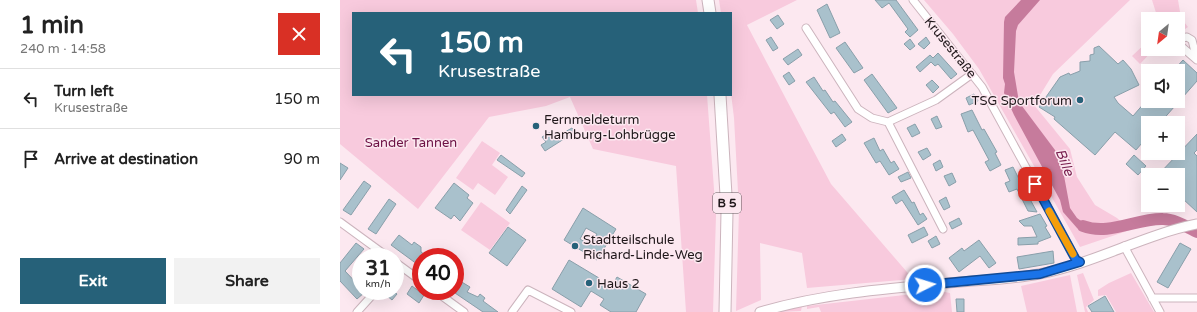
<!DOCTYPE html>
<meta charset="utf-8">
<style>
:root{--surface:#fff;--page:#f2f2f2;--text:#222;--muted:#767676;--line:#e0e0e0;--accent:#266179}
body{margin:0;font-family:"Varela Round",sans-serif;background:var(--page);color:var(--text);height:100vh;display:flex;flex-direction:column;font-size:15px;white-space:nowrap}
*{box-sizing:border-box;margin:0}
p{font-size:13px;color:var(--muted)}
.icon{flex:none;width:22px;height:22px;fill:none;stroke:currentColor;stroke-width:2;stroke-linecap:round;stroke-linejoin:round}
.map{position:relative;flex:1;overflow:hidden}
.drawer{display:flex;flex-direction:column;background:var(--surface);width:340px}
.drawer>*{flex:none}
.hud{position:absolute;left:12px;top:12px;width:380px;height:84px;border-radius:0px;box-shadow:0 4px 16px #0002;background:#266179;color:#fff;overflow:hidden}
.needle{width:26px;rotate:209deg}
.tools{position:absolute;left:801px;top:12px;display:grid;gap:8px}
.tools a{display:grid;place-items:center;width:44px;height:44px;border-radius:0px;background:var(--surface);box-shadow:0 4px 16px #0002;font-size:20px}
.speed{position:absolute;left:12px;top:248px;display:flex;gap:8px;font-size:20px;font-weight:700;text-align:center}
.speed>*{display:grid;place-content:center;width:52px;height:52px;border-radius:50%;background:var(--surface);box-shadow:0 4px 16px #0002;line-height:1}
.speed small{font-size:10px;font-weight:400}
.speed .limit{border:6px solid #d22;background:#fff;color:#111}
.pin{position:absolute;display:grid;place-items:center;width:34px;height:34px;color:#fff;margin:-17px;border-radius:8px;box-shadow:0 2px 6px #0006}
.me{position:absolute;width:44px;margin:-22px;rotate:85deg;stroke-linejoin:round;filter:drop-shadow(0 0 3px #0008)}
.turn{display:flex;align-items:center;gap:14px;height:84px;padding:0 20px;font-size:18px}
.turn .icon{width:52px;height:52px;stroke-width:2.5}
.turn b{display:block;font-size:28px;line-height:34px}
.round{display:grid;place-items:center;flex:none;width:42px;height:42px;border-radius:0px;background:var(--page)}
.head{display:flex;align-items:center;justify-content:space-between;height:68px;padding:0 20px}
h1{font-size:24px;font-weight:700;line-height:30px}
.button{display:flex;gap:8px;margin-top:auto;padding:8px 20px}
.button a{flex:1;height:46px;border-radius:0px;background:var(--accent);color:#fff;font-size:16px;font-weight:700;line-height:46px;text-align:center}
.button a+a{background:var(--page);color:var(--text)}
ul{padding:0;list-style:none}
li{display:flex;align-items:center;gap:12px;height:60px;padding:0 20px;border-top:1px solid var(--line)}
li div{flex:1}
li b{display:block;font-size:15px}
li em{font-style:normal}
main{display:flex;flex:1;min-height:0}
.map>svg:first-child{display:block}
</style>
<main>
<section class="drawer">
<div class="head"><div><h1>1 min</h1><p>240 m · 14:58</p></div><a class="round" style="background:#d93025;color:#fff"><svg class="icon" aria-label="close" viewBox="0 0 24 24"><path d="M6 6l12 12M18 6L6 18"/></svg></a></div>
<ul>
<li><svg class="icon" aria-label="left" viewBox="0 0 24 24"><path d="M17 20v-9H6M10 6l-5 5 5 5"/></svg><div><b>Turn left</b><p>Krusestraße</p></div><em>150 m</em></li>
<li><svg class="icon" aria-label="arrive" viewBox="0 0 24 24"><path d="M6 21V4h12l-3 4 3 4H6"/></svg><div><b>Arrive at destination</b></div><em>90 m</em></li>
</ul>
<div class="button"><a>Exit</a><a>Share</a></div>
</section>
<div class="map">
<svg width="857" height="312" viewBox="0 0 857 312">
<rect width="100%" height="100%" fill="#fce8f0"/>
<path fill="#f8cadd" d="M 0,0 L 356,0 L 358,13 L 13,13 L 13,95 L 367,95 L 376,216 L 373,312 L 346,312 L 336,166 L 253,149 L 230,97 L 206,106 L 149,117 L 78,209 L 0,144 Z
M 379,0 L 457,0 L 407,25 L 491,184 L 573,279 L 467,288 L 462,253 L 420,243 L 421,300 L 396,311 L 399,210 L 394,118 L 391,93 L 391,13 L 381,13 Z
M 584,0 L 790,0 L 713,74 L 694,105 L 730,149 L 737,177 L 755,205 L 777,218 L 790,230 L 740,247 L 639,69 L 613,34 Z
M 812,0 L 838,0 L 841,18 L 848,27 L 838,34 L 838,19 L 818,19 Z
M 808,41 L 808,49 L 814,49 L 800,64 L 792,56 Z
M 142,141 L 160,153 L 152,165 L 168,177 L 155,195 L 138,183 L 133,190 L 116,178 Z
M 141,202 L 170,223 L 150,250 L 121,230 Z
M 743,273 L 754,300 L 746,307 L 748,312 L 745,312 L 737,275 Z
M 791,273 L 814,312 L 776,312 L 766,295 L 758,296 L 758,290 L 769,283 Z
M 730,275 L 737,312 L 687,312 L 681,286 Z
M 600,291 L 610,293 L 612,312 L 481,312 L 479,307 L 467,309 L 467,306 Z
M 462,306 L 461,311 L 439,312 Z"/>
<path fill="#c67b9c" d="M 681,0 L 700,0 L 678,25 L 676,31 L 674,72 L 679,102 L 715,150 L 722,165 L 730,208 L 737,218 L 744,223 L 760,226 L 758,233 L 737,228 L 723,212 L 720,200 L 674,115 L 664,93 L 665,84 L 663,78 L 664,22 L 665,17 Z"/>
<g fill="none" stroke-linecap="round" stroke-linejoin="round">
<path stroke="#c67b9c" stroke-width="12" d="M 743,226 C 769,236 797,218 823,219 C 834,219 847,227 857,232"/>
</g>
<path fill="#a9c1cc" stroke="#899faa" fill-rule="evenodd" d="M 535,0 L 556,0 L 578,30 L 570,37 L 565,32 L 568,29 L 549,3 L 542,8 Z
M 487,4 L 500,33 L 490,38 L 477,10 Z
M 438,15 L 444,24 L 437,29 L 430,20 Z
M 431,37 L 438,48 L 433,51 L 426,40 Z
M 586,37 L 590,43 L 584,49 L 578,44 Z
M 570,39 L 575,46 L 570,50 L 564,44 Z
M 505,42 L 523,68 L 514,73 L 496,48 Z
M 759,46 L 778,64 L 783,60 L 791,69 L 799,85 L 774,97 L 778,103 L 793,116 L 806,101 L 838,101 L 838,71 L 833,71 L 843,60 L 857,73 L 857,81 L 820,123 L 808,123 L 808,136 L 796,150 L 775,132 L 755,155 L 714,119 L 715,117 L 699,107 L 720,77 L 729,73 L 730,75 L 740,71 L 740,62 L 750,61 L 750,55 L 754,54 L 754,48 Z
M 458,49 L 462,55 L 448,65 L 443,59 Z
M 598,53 L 617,74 L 611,79 L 598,64 L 595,66 L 591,62 L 580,72 L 576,67 L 590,55 L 593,58 Z
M 449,72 L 455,81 L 449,85 L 443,76 Z
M 532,74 L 557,108 L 548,113 L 524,80 Z
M 474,77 L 483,91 L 485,90 L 493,102 L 495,101 L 512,122 L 505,127 L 494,112 L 491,114 L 466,82 Z
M 592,80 L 599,87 L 593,93 L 586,85 Z
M 634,94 L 638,101 L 629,105 L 626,98 Z
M 632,110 L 642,130 L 644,129 L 657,152 L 655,153 L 661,165 L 650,171 L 645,162 L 649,160 L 633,130 L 628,132 L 621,114 Z
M 597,116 L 602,127 L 596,129 L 591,119 Z
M 575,124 L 580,133 L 572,137 L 567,128 Z
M 232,128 L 235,132 L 205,151 L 201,145 L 206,142 L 202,137 L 212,131 L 216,137 Z
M 502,134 L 506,140 L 496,147 L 492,141 Z
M 857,134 L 857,150 L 854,153 L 857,156 L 857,212 L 842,198 L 838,203 L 838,175 L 818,175 Z
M 534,138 L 540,151 L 543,149 L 551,163 L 554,161 L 559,169 L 549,175 L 540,161 L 536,163 L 524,143 Z
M 587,148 L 591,155 L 583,160 L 578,152 Z
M 161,155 L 185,173 L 182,177 L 157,160 Z
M 794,155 L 806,166 L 798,175 L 786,164 Z
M 600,160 L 603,167 L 596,171 L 593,164 Z
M 0,163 L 8,168 L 0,180 Z
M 673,167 L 681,183 L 697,212 L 688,211 L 677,189 L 669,192 L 665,183 L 670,181 L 665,170 Z
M 568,172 L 571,178 L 561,182 L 558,177 Z
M 612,173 L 616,182 L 609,186 L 604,176 Z
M 24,181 L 31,186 L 11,215 L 3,210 Z
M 114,183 L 129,195 L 127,198 L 133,203 L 120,221 L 114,215 L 111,219 L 95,208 Z
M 182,186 L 187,190 L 170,214 L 166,210 Z
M 564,190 L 572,203 L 574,202 L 580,215 L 583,213 L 587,219 L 578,225 L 562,200 L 556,204 L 552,197 Z
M 606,197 L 610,207 L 604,210 L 599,201 Z
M 49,199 L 56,204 L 36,234 L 28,229 Z
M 243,208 L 276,229 L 257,260 L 224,240 ZM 246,228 L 257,234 L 250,245 L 240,239 Z
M 700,214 L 707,226 L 705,227 L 711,237 L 698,242 L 698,244 L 678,245 L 678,238 L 697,237 L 692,226 L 684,226 L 679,221 Z
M 619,218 L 622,224 L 612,229 L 609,223 Z
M 168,227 L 186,240 L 167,266 L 149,253 Z
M 584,227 L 588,235 L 572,243 L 568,235 Z
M 59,235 L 72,245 L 74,242 L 81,247 L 81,252 L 88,257 L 81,257 L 81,267 L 51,245 Z
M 596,236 L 600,244 L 592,248 L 588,241 Z
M 639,240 L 656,263 L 649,268 L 640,256 L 619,272 L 609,258 L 622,248 L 624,251 Z
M 16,243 L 24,249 L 5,271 L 21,288 L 21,291 L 25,292 L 17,299 L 0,281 L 0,263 Z
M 840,243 L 851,249 L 828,288 L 817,282 Z
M 713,251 L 714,263 L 679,269 L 677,257 Z
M 229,260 L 259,278 L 257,281 L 270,289 L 277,277 L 306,294 L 296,312 L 271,312 L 260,305 L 264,299 L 251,291 L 241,307 L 212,289 Z
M 115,278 L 130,287 L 127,292 L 138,297 L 140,294 L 145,298 L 143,301 L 158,312 L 143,312 L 115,293 Z
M 72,286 L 84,295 L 79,303 L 67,294 Z
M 49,291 L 53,291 L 57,294 L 52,300 L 46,295 Z
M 765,296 L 774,312 L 752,312 L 748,306 Z
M 616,299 L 624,299 L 624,312 L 617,312 Z"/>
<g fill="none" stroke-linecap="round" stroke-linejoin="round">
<defs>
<path id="minor" d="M 573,0 L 642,87 L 736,259 L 740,262
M 466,28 L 518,109 L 532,118 L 548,122 L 603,229
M 847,37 L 852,40 L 857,60 L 842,47 L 839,42 L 842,38 Z
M 548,122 L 596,100 L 632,74
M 0,222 L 48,257
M 784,246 L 820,312
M 55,262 L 81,281
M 95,291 L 124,312
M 812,298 L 857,298
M 17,312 L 36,291
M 172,312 L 188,290 L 231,312"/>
<path id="tertiary" d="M 420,312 C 485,293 553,288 620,282 C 646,280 673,279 699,274 C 753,264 803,235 857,224"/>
<path id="primary" d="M 368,0 L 370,13
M 380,95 L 387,212 L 385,312"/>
</defs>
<use href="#minor" stroke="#ccb4bd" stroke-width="9"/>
<use href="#tertiary" stroke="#ccb4bd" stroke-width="11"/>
<use href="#primary" stroke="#ccb4bd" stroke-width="13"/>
<use href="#minor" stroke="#fff" stroke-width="7"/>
<use href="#tertiary" stroke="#fff" stroke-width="9"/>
<use href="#primary" stroke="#fff" stroke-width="11"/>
</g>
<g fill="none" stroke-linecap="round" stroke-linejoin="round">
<defs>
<path id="route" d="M 585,285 L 700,274 L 740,262 L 736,260 L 695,184"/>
</defs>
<use href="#route" stroke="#114b97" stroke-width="10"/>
<use href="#route" stroke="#1a73e8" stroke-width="7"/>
<path stroke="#f59e0b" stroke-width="7" d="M 709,211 L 733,254"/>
</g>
<g fill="#266179" stroke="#fce8f0" stroke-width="1.5">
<circle cx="740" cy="100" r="4"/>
<circle cx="196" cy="126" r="4"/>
<circle cx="235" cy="246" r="4"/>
<circle cx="249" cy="283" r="4"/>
</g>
<g text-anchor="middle" stroke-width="3" stroke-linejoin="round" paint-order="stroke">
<rect fill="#fce8f0" stroke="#61565a" stroke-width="1" x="373" y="193" width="28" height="20" rx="3"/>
<g font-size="12" font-weight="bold" fill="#1f171a">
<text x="387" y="207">B 5</text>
</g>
<g font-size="13" fill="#1f171a" stroke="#fce8f0">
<text transform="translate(611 47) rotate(51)" y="5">Krusestraße</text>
</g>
<g font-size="13" fill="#1f171a" stroke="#fce8f0" text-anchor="start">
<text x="732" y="105" text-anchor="end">TSG Sportforum</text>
<text x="204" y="124">Fernmeldeturm<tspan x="204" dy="15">Hamburg-Lohbrügge</tspan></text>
<text x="243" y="244">Stadtteilschule<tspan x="243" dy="15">Richard-Linde-Weg</tspan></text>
<text x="257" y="288">Haus 2</text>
</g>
<g font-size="13" fill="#6d1245" stroke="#fce8f0">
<text x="71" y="147">Sander Tannen</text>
</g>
<g font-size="14" font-style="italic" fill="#781e4e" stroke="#fce8f0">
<text transform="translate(725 162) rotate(68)" y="5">Bille</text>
</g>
</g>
</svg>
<div class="tools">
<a><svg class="needle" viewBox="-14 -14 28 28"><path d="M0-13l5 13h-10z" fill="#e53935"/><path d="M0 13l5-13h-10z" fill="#767676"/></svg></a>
<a><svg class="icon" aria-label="sound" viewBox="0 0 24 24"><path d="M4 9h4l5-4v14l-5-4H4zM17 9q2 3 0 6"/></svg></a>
<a>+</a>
<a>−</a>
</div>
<div class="speed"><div>31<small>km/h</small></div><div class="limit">40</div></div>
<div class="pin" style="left:695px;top:184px;background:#d93025"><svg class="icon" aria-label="arrive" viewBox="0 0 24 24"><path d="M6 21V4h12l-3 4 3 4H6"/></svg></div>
<svg class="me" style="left:585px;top:285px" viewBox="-20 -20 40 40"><circle r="17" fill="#1a73e8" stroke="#fff" stroke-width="3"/><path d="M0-11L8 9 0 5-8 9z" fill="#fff"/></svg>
<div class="hud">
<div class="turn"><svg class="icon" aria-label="left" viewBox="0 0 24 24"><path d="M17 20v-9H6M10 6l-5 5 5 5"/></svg><div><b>150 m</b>Krusestraße</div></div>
</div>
</div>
</main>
